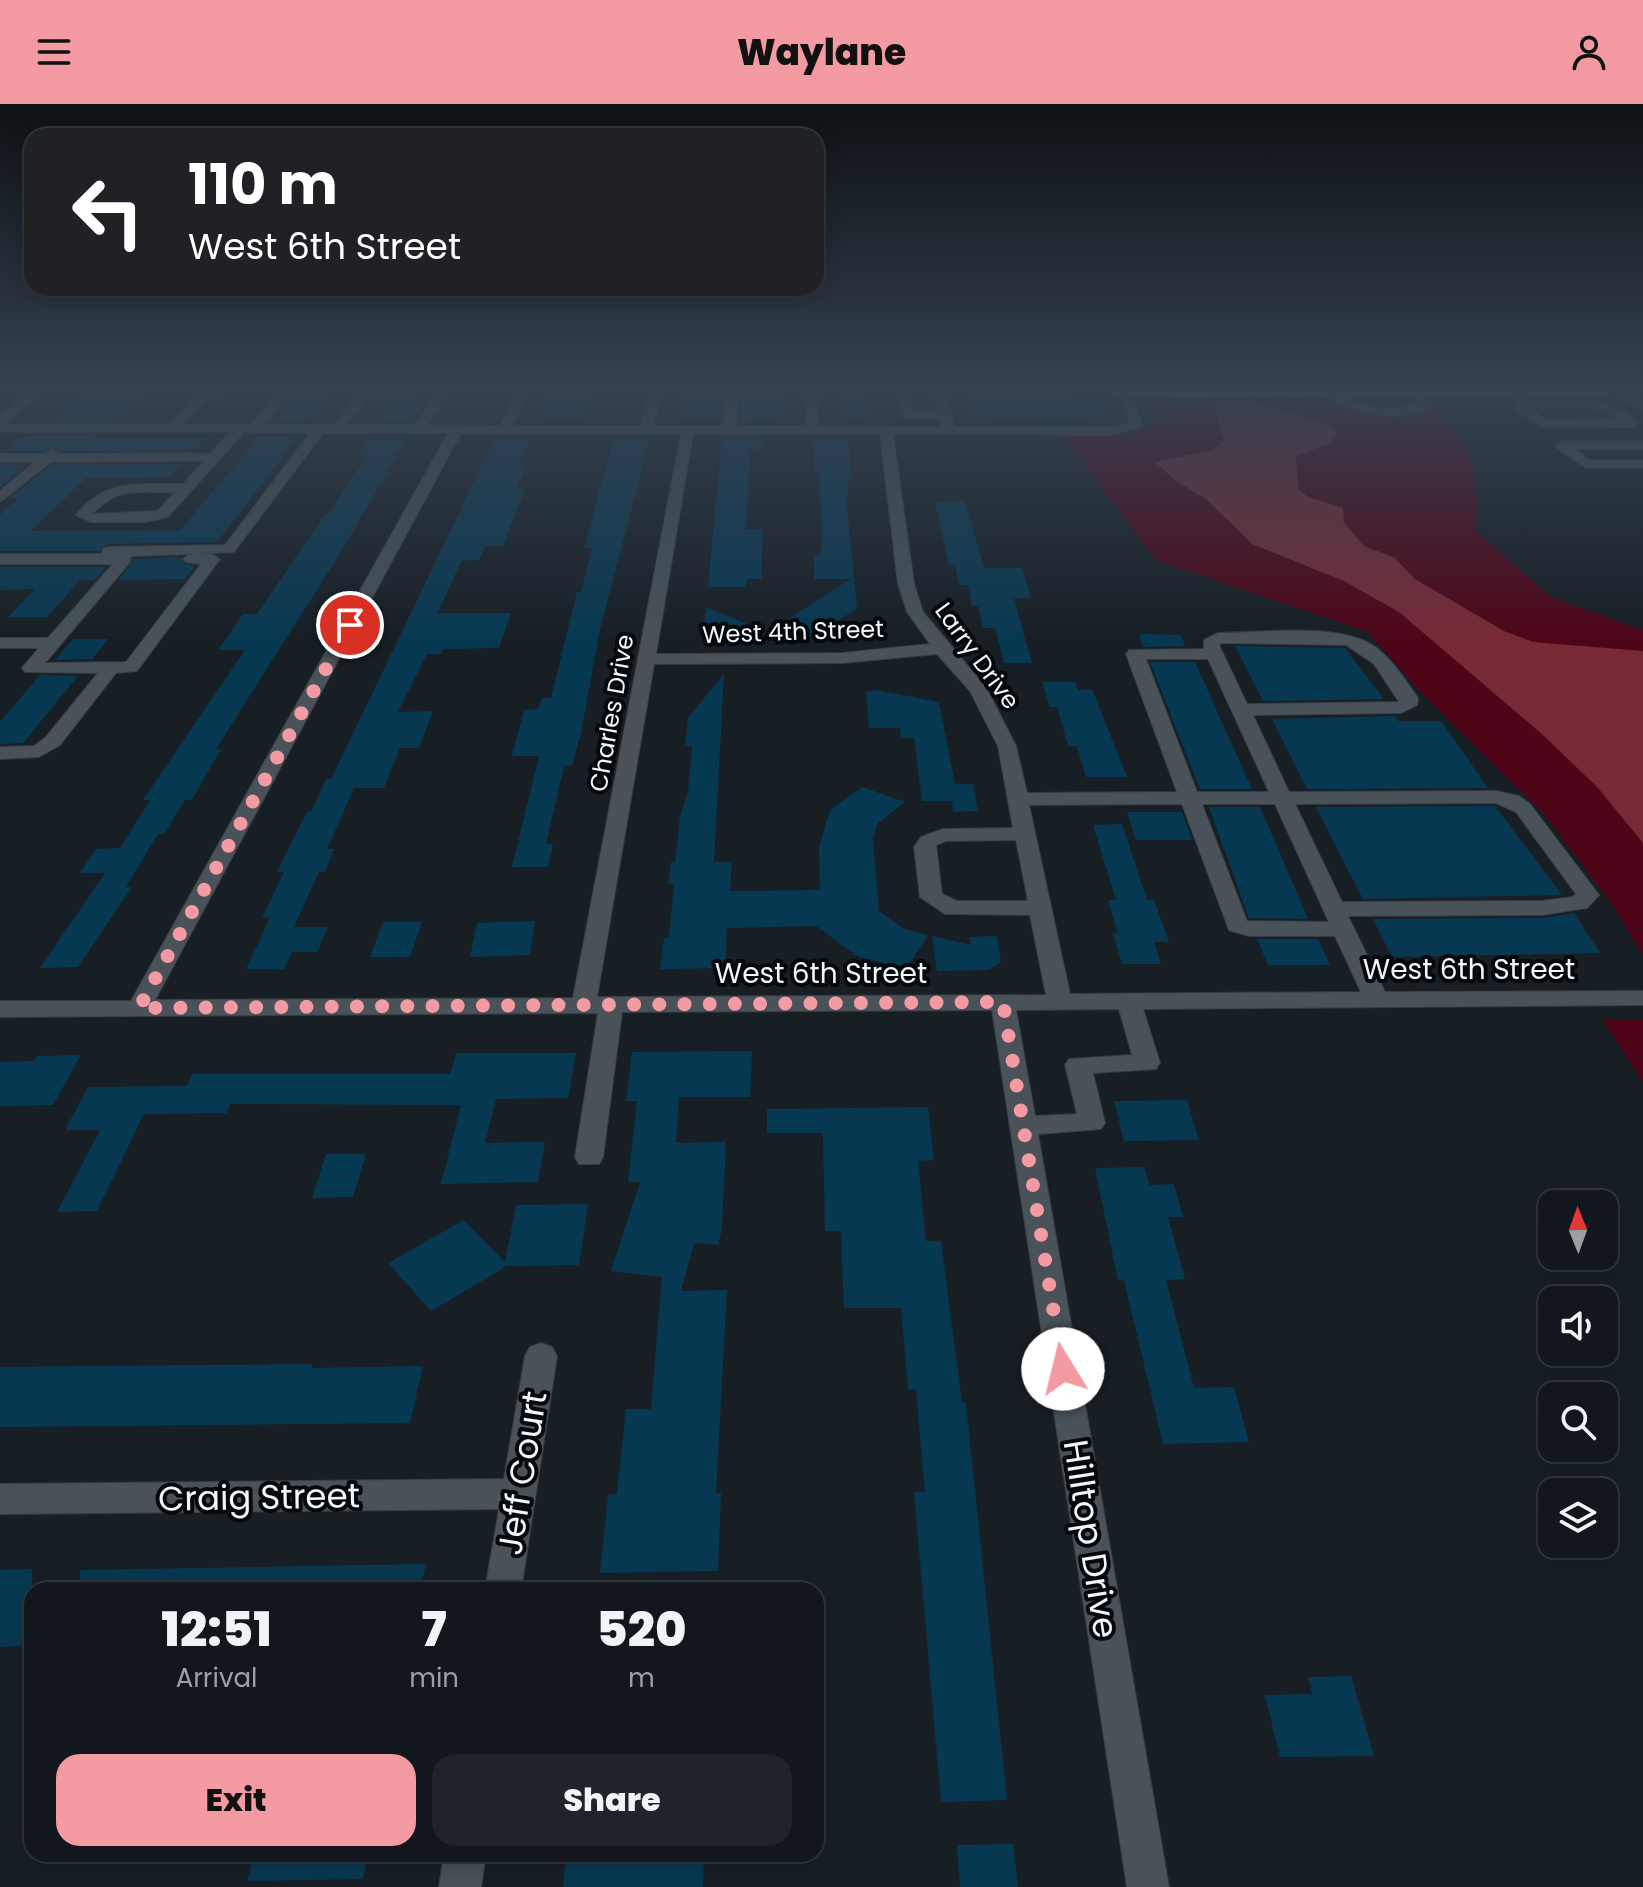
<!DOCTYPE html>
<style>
:root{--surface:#11171c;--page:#1e2429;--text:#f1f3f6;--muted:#9c9fa3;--line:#30363b;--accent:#f49aa2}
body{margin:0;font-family:Poppins,sans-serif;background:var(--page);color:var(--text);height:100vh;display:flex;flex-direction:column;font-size:30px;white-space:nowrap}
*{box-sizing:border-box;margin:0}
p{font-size:26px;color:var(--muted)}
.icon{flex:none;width:44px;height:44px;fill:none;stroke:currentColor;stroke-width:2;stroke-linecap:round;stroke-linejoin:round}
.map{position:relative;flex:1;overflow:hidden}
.sheet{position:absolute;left:24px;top:1478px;width:800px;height:280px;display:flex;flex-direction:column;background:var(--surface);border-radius:24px;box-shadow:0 4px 20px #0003,0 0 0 2px var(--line)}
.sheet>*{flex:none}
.banner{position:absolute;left:24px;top:24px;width:800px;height:168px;border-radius:24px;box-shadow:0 4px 20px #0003,0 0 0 2px var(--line);background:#202124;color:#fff;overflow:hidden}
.needle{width:52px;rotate:359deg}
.fabs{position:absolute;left:1538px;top:1086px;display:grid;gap:16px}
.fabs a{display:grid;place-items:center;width:80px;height:80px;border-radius:16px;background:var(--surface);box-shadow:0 4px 20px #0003,0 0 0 2px var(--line);font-size:40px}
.pin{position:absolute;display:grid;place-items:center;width:68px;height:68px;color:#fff;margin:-34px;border:4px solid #fff;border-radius:50%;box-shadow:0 2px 8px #0007}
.me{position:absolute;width:88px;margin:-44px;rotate:351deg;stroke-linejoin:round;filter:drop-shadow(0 0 6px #0008)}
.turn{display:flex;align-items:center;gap:28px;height:168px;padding:0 32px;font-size:36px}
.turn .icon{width:104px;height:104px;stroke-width:2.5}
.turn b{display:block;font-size:56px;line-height:68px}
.eta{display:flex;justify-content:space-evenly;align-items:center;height:136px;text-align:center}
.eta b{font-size:48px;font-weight:800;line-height:56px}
.primary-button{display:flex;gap:16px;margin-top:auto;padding:16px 32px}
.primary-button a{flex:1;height:92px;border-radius:24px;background:var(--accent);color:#111;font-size:32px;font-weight:800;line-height:92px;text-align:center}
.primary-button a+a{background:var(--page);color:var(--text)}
header{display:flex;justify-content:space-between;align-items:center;height:104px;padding:0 32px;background:var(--accent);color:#111;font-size:36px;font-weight:800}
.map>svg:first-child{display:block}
</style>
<header><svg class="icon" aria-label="menu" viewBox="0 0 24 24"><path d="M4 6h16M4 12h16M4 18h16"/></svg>Waylane<svg class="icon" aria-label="person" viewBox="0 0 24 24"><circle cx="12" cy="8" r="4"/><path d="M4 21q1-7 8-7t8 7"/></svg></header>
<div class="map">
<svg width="1643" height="1783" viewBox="0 0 1643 1783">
<rect width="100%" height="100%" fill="#171f25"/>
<path fill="#4e0517" d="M 1431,295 C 1472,349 1479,357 1476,427 L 1551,493 L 1643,526 L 1643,851 L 1616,806 L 1545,711 L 1413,580 L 1368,528 L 1156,456 L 1062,331 L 1138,328 L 1160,316 L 1152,297 Z
M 1602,915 L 1643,915 L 1643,978 Z"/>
<path fill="#772a36" d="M 1214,297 L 1249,297 L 1329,321 L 1337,330 L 1330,339 L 1296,352 L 1298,385 L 1308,393 L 1343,404 L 1344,418 L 1364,442 L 1395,454 L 1415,475 L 1504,527 L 1533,538 L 1643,547 L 1643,739 L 1598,684 L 1543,631 L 1399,508 L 1344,477 L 1252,440 L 1206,395 L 1176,377 L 1155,358 L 1213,346 L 1224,337 Z"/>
<path fill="#073851" d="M 91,287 L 146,287 L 111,318 L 54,317 Z
M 551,287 L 592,287 L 582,314 L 540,315 Z
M 682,287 L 724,287 L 721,315 L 678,315 Z
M 742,287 L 779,287 L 778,315 L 739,319 Z
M 841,287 L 864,287 L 868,315 L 844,316 Z
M 968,287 L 1022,287 L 1120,302 L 1074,318 L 973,313 Z
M 293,293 L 328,293 L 309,318 L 272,318 Z
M 427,295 L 413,318 L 381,318 L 395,296 Z
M 37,331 L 96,331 L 92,334 L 206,334 L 194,346 L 60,347 L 53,342 L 43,347 L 5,347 L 23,333 Z
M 261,331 L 299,332 L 217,438 L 108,440 L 100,447 L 0,447 L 0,411 L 19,394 L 10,394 L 52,361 L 181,360 L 169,373 L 86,374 L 31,427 L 180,426 Z
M 371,332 L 408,332 L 344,443 L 216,645 L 221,645 L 192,696 L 185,696 L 164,730 L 158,730 L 126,783 L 132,783 L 78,863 L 40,864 L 105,769 L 80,769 L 96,745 L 120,744 L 150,696 L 143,696 L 245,546 L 218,546 L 243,510 L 257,510 L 325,410 L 329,410 L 366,352 L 358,352 Z
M 722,333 L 762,333 L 761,346 L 750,346 L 746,425 L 763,425 L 761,475 L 747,475 L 746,483 L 708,483 Z
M 529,335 L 518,361 L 526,361 L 516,385 L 525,385 L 503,442 L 485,442 L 479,456 L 461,457 L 438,509 L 511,509 L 499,544 L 443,545 L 441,550 L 427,550 L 398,608 L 433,607 L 419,644 L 400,644 L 384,684 L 354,684 L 327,745 L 334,745 L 325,768 L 319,768 L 294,823 L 328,823 L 317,848 L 292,848 L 284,865 L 246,865 L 270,814 L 262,814 L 284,768 L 277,768 L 307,708 L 311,708 L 326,675 L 331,675 L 494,336 Z
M 848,335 L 852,375 L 848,375 L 849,391 L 846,391 L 857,505 L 807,535 L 771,526 L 851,475 L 814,475 L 814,451 L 820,451 L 822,433 L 819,367 L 814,367 L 813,336 Z
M 613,336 L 650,336 L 600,525 L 581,629 L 572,661 L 564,662 L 546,740 L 553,740 L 548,763 L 512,763 L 539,652 L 512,652 L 524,606 L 538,605 L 542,594 L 551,594 L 577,488 L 581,488 L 592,444 L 584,444 Z
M 0,361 L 27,361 L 0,383 Z
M 965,397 L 984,464 L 1022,464 L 1031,494 L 1014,494 L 1032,559 L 1004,559 L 995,524 L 983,524 L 978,502 L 972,502 L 968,481 L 959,481 L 955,461 L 949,461 L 935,398 Z
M 181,453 L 184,460 L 195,462 L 185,475 L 119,476 L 134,455 Z
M 0,463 L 106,463 L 95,476 L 80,476 L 47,513 L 8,513 L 35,485 L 0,486 Z
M 706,503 L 749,521 L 721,533 L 704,525 Z
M 1139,530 L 1181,531 L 1185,542 L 1143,543 Z
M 73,535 L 108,535 L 92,555 L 55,556 Z
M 1235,542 L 1345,544 L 1384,595 L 1263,597 Z
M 1150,558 L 1195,558 L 1252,685 L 1200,685 Z
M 724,570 L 714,758 L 732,758 L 730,787 L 820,786 L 819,743 L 830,706 L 862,683 L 905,698 L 877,720 L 873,737 L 879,807 L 904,825 L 928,831 L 906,865 L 857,852 L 816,822 L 727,824 L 725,864 L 660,865 L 664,834 L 669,834 L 674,780 L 668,780 L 671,758 L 675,758 L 680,713 L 688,687 L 692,642 L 685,642 L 688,614 Z
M 40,571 L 78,572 L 23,639 L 0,640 L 0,618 Z
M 1042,578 L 1075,578 L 1078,586 L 1092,585 L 1127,673 L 1086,673 L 1077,642 L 1068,642 L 1057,603 L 1050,603 Z
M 876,586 L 939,598 L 955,680 L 973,680 L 978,707 L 953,708 L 952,697 L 922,697 L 914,634 L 901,634 L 900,624 L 869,624 L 866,588 Z
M 1395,612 L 1398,617 L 1441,617 L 1488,684 L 1307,685 L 1272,615 Z
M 1495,702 L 1562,791 L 1363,795 L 1316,703 Z
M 1209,703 L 1260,703 L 1308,815 L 1249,814 Z
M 1127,708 L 1182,708 L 1192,736 L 1136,736 Z
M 1122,720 L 1147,796 L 1154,796 L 1169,838 L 1154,838 L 1161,860 L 1122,860 L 1113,829 L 1118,829 L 1108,796 L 1116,796 L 1093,721 Z
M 1574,809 L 1600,849 L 1392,853 L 1373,815 L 1542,814 Z
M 535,817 L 530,851 L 470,853 L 477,819 Z
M 383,818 L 422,818 L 410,853 L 370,853 Z
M 932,832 L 971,841 L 969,833 L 997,832 L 1001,858 L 989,866 L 937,867 Z
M 1257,835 L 1318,835 L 1330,861 L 1268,861 Z
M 752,947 L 750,993 L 679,993 L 676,1039 L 726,1038 L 722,1124 L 718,1141 L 694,1139 L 681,1187 L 727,1186 L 716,1389 L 721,1389 L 718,1467 L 600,1469 L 608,1391 L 617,1390 L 626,1305 L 651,1305 L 662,1173 L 611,1167 L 640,1078 L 628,1078 L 637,997 L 626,997 L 632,948 Z
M 456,949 L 576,949 L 568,994 L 496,995 L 485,1039 L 545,1038 L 538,1078 L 441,1080 L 461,1001 L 230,1000 L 227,1009 L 144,1010 L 97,1107 L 57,1108 L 100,1026 L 65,1026 L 88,983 L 187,982 L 192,970 L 450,970 Z
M 81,951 L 53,1001 L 0,1002 L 0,958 L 34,957 L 37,952 Z
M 1187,996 L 1199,1036 L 1124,1037 L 1114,997 Z
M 928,1003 L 934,1056 L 918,1057 L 926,1137 L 941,1137 L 962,1299 L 966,1299 L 1007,1696 L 941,1698 L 914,1388 L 925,1388 L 916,1285 L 908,1285 L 901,1204 L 844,1204 L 841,1127 L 825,1127 L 823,1029 L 767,1029 L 767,1005 Z
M 326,1050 L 366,1050 L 353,1093 L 312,1094 Z
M 1145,1063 L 1149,1081 L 1174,1080 L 1183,1113 L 1168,1113 L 1185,1175 L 1166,1176 L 1194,1284 L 1234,1283 L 1249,1338 L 1163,1340 L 1124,1176 L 1118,1176 L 1095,1064 Z
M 588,1100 L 579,1161 L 507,1162 L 431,1207 L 388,1159 L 464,1116 L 505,1158 L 516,1101 Z
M 312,1260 L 311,1264 L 423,1262 L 410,1319 L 0,1323 L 0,1263 Z
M 426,1460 L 420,1486 L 81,1486 L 80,1466 Z
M 32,1465 L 32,1516 L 21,1542 L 0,1543 L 0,1466 Z
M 1351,1572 L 1374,1652 L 1280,1653 L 1265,1591 L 1312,1590 L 1308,1573 Z
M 1013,1740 L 1018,1783 L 960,1783 L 957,1741 Z
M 254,1750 L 368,1750 L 363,1775 L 247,1777 Z
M 704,1750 L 703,1783 L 563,1783 L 566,1752 Z"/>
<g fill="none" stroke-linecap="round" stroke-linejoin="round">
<defs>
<path id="minor" d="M 30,287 L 43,287 L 5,320 L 168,321 L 200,289 L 226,287 L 208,295 L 182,321 L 251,321 L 280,287 L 292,287 L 264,321 L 334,321 L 361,287 L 421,287 L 415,291 L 369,292 L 347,321 L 415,321 L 436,287 L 448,287 L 428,321 L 500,322 L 516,287 L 528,287 L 513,322 L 641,322 L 650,287 L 662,287 L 653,322 L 723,322 L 727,287 L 739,287 L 736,322 L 806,322 L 806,287 L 818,287 L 818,322 L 941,323 L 939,314 L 903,314 L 896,287 L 908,287 L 912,307 L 938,308 L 934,287 L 946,287 L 954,323 L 1113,323 L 1130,320 L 1117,287 L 1129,287 L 1143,322 L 1113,331 L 893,330 L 914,480 L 923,508 L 987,585 L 1016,642 L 1027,689 L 1177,688 L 1126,550 L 1129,546 L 1204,545 L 1204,536 L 1218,529 C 1262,529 1343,517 1378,545 C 1394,558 1406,577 1418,594 L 1417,601 L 1401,609 L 1253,611 L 1289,688 L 1496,687 L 1519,692 L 1530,700 L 1599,791 L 1587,804 L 1542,811 L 1348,812 L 1385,888 L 1643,887 L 1643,901 L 1143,905 L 1160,959 L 1156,965 L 1093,969 L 1105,1019 L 1101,1025 L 1038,1030 L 1169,1783 L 1127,1783 L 992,906 L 622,908 L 603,1053 L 599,1060 L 579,1060 L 575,1053 L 598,909 L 0,913 L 0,897 L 131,897 L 448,329 L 323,329 L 234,448 L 191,450 L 212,450 L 220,455 L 137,567 L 116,569 L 60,641 L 39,653 L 0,655 L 0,643 L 34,642 L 46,633 L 98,569 L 25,568 L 22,564 L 39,544 L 0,544 L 0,534 L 48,534 L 113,460 L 0,460 L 0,450 L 102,450 L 103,445 L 108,443 L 225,441 L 310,329 L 244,328 L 168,413 L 146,418 L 91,418 L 76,411 C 107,373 138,381 183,380 L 204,357 L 51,358 L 0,398 L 0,387 L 35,358 L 0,358 L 0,350 L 44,350 L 53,345 L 59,350 L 211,349 L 230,328 L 0,328 L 0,312 ZM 461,329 L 681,330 L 573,894 L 155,896 ZM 693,330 L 880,330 L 898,480 L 907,508 L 930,540 L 842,549 L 656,550 ZM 175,388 L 158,407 L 92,410 C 121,381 137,389 175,388 ZM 191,450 L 183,455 L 186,458 L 201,460 L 126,558 L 45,559 L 130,458 L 131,452 ZM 1222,539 L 1346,541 L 1374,560 L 1399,598 L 1247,600 L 1219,541 ZM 937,550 L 970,587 L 998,642 L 1013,724 L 943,725 L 921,733 L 914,743 L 920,793 L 945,810 L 1030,811 L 1046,891 L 597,893 L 654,560 L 842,559 ZM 1146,555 L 1208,555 L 1269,688 L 1197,688 ZM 1496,699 L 1516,708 L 1576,790 L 1572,793 L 1542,797 L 1342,798 L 1295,700 ZM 1182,700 L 1229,826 L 1249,832 L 1335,832 L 1361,888 L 1070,890 L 1029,701 ZM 1202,700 L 1275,700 L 1329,818 L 1247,817 ZM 1016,736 L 1028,797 L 957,797 L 942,790 L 936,741 L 946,737 ZM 1119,905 L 1132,951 L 1069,955 L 1065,961 L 1077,1010 L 1035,1012 L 1016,906 Z
M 1329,287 C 1340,287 1348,296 1359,300 C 1379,305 1401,303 1420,300 L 1412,289 L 1423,287 L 1434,302 C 1408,320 1353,311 1329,293 Z
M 1505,287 L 1515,287 L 1528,297 L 1596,298 L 1626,308 L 1638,319 L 1632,323 L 1543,324 L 1518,307 L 1518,301 ZM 1582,303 L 1605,307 L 1620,315 L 1546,316 L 1530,304 Z
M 1613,287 L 1627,287 L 1643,298 L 1643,308 Z
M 1562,337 L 1643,337 L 1643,345 L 1575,345 L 1589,356 L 1643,356 L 1643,364 L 1586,364 L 1557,344 L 1556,341 Z
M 541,1239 L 552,1243 L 557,1252 L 521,1486 L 485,1486 L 499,1405 L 0,1410 L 0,1380 L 504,1375 L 525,1252 L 530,1243 Z
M 444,1750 L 486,1750 L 481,1783 L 439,1783 Z"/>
<path id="major" d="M 1107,287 L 1611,287 L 1605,291 L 1183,294 L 1113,291 Z"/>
</defs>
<use href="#minor" stroke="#373d42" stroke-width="2"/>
<use href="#major" stroke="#373d42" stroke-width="2"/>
<use href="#minor" fill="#485258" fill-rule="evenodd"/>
<use href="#major" fill="#6399b9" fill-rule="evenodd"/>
</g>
<linearGradient id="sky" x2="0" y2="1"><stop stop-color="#0d1114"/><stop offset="0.53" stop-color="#364251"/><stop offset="1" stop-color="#364251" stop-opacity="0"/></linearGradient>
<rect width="1643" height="537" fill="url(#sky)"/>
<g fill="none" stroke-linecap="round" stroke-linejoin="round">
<path stroke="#f49aa2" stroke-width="14" stroke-dasharray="0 25.2" d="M 350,521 L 139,904 L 1003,898 L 1063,1265"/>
</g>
<g text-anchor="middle" stroke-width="8" stroke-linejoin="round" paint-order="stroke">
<g font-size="24" fill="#f0f6fa" stroke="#06090b">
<text transform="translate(793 528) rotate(-2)" y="8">West 4th Street</text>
<text transform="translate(977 552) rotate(54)" y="8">Larry Drive</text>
<text transform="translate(612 609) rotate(-80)" y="8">Charles Drive</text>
</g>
<g font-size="28" fill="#f0f6fa" stroke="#06090b">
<text x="1469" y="875">West 6th Street</text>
<text x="821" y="879">West 6th Street</text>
</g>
<g font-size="34" fill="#f0f6fa" stroke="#06090b">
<text transform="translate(522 1369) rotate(-81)" y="12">Jeff Court</text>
<text transform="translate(259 1393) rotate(-1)" y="12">Craig Street</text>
<text transform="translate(1091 1435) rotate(81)" y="12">Hilltop Drive</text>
</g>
</g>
</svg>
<div class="fabs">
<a><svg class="needle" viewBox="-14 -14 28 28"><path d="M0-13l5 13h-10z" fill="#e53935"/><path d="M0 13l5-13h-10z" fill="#9c9fa3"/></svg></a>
<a><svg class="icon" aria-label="sound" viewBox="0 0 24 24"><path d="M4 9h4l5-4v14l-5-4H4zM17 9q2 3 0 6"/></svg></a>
<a><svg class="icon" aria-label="search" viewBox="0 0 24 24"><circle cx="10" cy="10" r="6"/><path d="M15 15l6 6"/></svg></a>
<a><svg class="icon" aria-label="layers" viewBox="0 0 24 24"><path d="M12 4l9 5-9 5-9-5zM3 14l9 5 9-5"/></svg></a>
</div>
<div class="pin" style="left:350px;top:521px;background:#d93025"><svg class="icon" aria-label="arrive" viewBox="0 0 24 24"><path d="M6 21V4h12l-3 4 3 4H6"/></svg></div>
<svg class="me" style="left:1063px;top:1265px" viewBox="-20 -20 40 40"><circle r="19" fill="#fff"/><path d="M0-13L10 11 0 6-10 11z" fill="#f49aa2"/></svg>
<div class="banner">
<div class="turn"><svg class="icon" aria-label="left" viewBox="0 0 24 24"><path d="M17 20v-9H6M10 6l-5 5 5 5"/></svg><div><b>110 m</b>West 6th Street</div></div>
</div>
<section class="sheet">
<div class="eta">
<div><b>12:51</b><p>Arrival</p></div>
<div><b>7</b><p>min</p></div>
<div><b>520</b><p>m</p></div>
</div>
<div class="primary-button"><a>Exit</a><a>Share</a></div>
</section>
</div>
